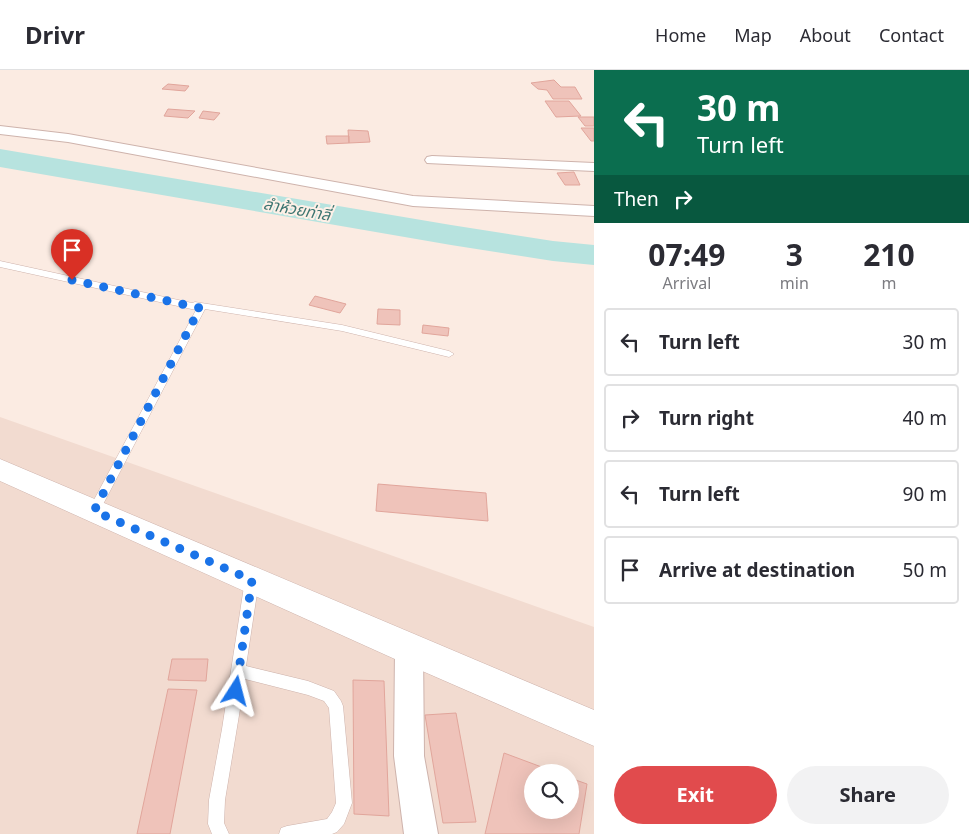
<!DOCTYPE html>
<meta charset="utf-8">
<style>
:root{--surface:#fff;--page:#f2f2f3;--text:#2b2b33;--muted:#7c7c81;--line:#e1e1e2;--accent:#e14b4d}
body{margin:0;font-family:"Noto Sans","Noto Sans Thai",sans-serif;background:var(--page);color:var(--text);height:100vh;display:flex;flex-direction:column;font-size:19px;white-space:nowrap}
*{box-sizing:border-box;margin:0}
p{font-size:16px;color:var(--muted)}
.icon{flex:none;width:28px;height:28px;fill:none;stroke:currentColor;stroke-width:2;stroke-linecap:round;stroke-linejoin:round}
.map{position:relative;flex:1;overflow:hidden}
.sheet{display:flex;flex-direction:column;background:var(--surface);width:375px}
.sheet>*{flex:none}
.top-card{background:#0b6e4f;color:#fff;overflow:hidden}
.fabs{position:absolute;left:524px;top:694px;display:grid;gap:10px}
.fabs a{display:grid;place-items:center;width:55px;height:55px;border-radius:50%;background:var(--surface);box-shadow:0 5px 20px #0002;font-size:25px}
.pin{position:absolute;display:grid;place-items:center;width:42px;height:42px;color:#fff;margin:-51px -21px;border-radius:50% 50% 50% 0;rotate:-45deg;box-shadow:0 0 5px #0007}
.pin .icon{rotate:45deg}
.me{position:absolute;width:55px;margin:-28px;rotate:9deg;stroke-linejoin:round;filter:drop-shadow(0 0 4px #0008)}
.turn{display:flex;align-items:center;gap:18px;height:105px;padding:0 20px;font-size:22px}
.turn .icon{width:65px;height:65px;stroke-width:2.5}
.turn b{display:block;font-size:35px;line-height:42px}
.then{display:flex;align-items:center;height:48px;padding:0 20px;background:#0003;gap:10px;font-size:19px}
.eta{display:flex;justify-content:space-evenly;align-items:center;height:85px;text-align:center}
.eta b{font-size:30px;font-weight:700;line-height:35px}
.action{display:flex;gap:10px;margin-top:auto;padding:10px 20px}
.action a{flex:1;height:58px;border-radius:30px;background:var(--accent);color:#fff;font-size:20px;font-weight:700;line-height:58px;text-align:center}
.action a+a{background:var(--page);color:var(--text)}
ul{padding:0;list-style:none}
li{display:flex;align-items:center;gap:15px;height:68px;margin:0 10px 8px;padding:0 10px;border:2px solid var(--line);border-radius:5px}
li div{flex:1}
li b{display:block;font-size:19px}
li em{font-style:normal}
header{display:flex;align-items:center;gap:30px;box-sizing:border-box;height:70px;padding:0 25px;background:var(--surface);border-bottom:1px solid var(--line)}
header strong{font-size:24px}
nav{display:flex;gap:28px;margin-inline-start:auto;font-size:18px}
main{display:flex;flex:1;min-height:0}
.map>svg:first-child{display:block}
</style>
<header>
<strong>Drivr</strong>
<nav><a>Home</a><a>Map</a><a>About</a><a>Contact</a></nav>
</header>
<main>
<div class="map">
<svg width="594" height="764" viewBox="0 0 594 764">
<rect width="100%" height="100%" fill="#fbebe2"/>
<path fill="#f2dbd0" fill-rule="evenodd" d="M 0,347 L 594,557 L 594,764 L 0,764 ZM 532,702 L 570,702 L 570,740 L 532,740 Z"/>
<g fill="none" stroke-linecap="round" stroke-linejoin="round">
<path fill="#b7e3df" fill-rule="evenodd" d="M 0,79 L 451,155 L 553,171 L 594,175 L 594,195 L 553,191 L 451,175 L 0,97 Z"/>
</g>
<path fill="#efc3ba" stroke="#e1a59b" d="M 554,10 L 561,17 L 575,17 L 582,29 L 553,29 L 547,20 L 538,19 L 531,13 Z
M 168,14 L 189,16 L 185,21 L 162,19 Z
M 545,31 L 569,31 L 581,46 L 556,47 Z
M 168,39 L 195,41 L 188,48 L 164,46 Z
M 203,41 L 220,43 L 214,50 L 199,48 Z
M 578,47 L 594,47 L 594,56 L 585,56 Z
M 581,58 L 594,58 L 594,71 L 591,71 Z
M 348,60 L 368,61 L 370,72 L 349,73 Z
M 326,66 L 349,66 L 349,73 L 327,74 Z
M 574,102 L 580,115 L 565,115 L 557,103 Z
M 315,226 L 346,234 L 340,243 L 309,235 Z
M 378,239 L 400,240 L 400,255 L 377,254 Z
M 423,255 L 449,258 L 448,266 L 422,263 Z
M 378,414 L 486,423 L 488,451 L 376,441 Z
M 172,589 L 208,589 L 206,611 L 168,610 Z
M 353,610 L 384,611 L 389,746 L 354,744 Z
M 168,619 L 197,620 L 170,764 L 137,764 Z
M 456,643 L 476,752 L 443,753 L 425,645 Z
M 504,683 L 555,702 L 532,702 L 532,740 L 570,740 L 570,708 L 587,714 L 579,764 L 485,764 Z"/>
<g fill="none" stroke-linecap="round" stroke-linejoin="round">
<defs>
<path id="service" d="M 0,191 L 192,233 L 195,232 L 342,255 L 449,281 L 454,284 L 449,287 L 342,261 L 205,239 L 98,444 L 90,444 L 88,441 L 196,240 L 0,197 Z
M 252,505 L 257,506 L 259,510 L 246,596 L 308,611 L 334,621 L 341,631 L 343,636 L 352,733 L 344,754 L 337,762 L 332,764 L 279,764 L 281,758 L 287,756 L 327,749 L 332,742 L 336,733 L 329,638 L 324,631 L 308,625 L 245,609 L 225,730 L 224,753 L 229,764 L 212,764 L 208,754 L 209,730 L 222,659 L 245,510 L 247,506 Z"/>
<path id="minor" d="M 0,56 L 68,64 L 413,126 L 594,136 L 594,146 L 413,136 L 68,72 L 0,64 Z
M 432,86 L 594,93 L 594,101 L 427,93 L 425,90 L 427,87 Z
M 409,566 L 419,570 L 423,579 L 424,686 L 438,764 L 404,764 L 394,686 L 395,579 L 399,570 Z"/>
<path id="tertiary" d="M 0,389 L 594,640 L 594,676 L 397,590 L 0,411 Z"/>
</defs>
<use href="#service" stroke="#ceb3ac" stroke-width="1"/>
<use href="#minor" stroke="#ceb3ac" stroke-width="2"/>
<use href="#tertiary" stroke="#ceb3ac" stroke-width="1"/>
<use href="#service" fill="#fff" fill-rule="evenodd"/>
<use href="#minor" fill="#fff" fill-rule="evenodd"/>
<use href="#tertiary" fill="#fff" fill-rule="evenodd"/>
</g>
<g fill="none" stroke-linecap="round" stroke-linejoin="round">
<path stroke="#1a73e8" stroke-width="9" stroke-dasharray="0 16.2" d="M 72,210 L 200,238 L 94,441 L 252,510 L 236,621"/>
</g>
<g text-anchor="middle" stroke-width="4" stroke-linejoin="round" paint-order="stroke">
<g font-size="16" font-style="italic" fill="#3e7672" stroke="#fef0e7">
<text transform="translate(297 139) rotate(10)" y="6">ลำห้วยท่าลี่</text>
</g>
</g>
</svg>
<div class="fabs">
<a><svg class="icon" aria-label="search" viewBox="0 0 24 24"><circle cx="10" cy="10" r="6"/><path d="M15 15l6 6"/></svg></a>
</div>
<div class="pin" style="left:72px;top:210px;background:#d93025"><svg class="icon" aria-label="arrive" viewBox="0 0 24 24"><path d="M6 21V4h12l-3 4 3 4H6"/></svg></div>
<svg class="me" style="left:236px;top:621px" viewBox="-20 -20 40 40"><path d="M0-17L14 15 0 8-14 15z" fill="#1a73e8" stroke="#fff" stroke-width="4"/></svg>
</div>
<section class="sheet">
<div class="top-card">
<div class="turn"><svg class="icon" aria-label="left" viewBox="0 0 24 24"><path d="M17 20v-9H6M10 6l-5 5 5 5"/></svg><div><b>30 m</b>Turn left</div></div>
<div class="then">Then<svg class="icon" aria-label="right" viewBox="0 0 24 24"><path d="M7 20v-9h11M14 6l5 5-5 5"/></svg></div>
</div>
<div class="eta">
<div><b>07:49</b><p>Arrival</p></div>
<div><b>3</b><p>min</p></div>
<div><b>210</b><p>m</p></div>
</div>
<ul>
<li><svg class="icon" aria-label="left" viewBox="0 0 24 24"><path d="M17 20v-9H6M10 6l-5 5 5 5"/></svg><div><b>Turn left</b></div><em>30 m</em></li>
<li><svg class="icon" aria-label="right" viewBox="0 0 24 24"><path d="M7 20v-9h11M14 6l5 5-5 5"/></svg><div><b>Turn right</b></div><em>40 m</em></li>
<li><svg class="icon" aria-label="left" viewBox="0 0 24 24"><path d="M17 20v-9H6M10 6l-5 5 5 5"/></svg><div><b>Turn left</b></div><em>90 m</em></li>
<li><svg class="icon" aria-label="arrive" viewBox="0 0 24 24"><path d="M6 21V4h12l-3 4 3 4H6"/></svg><div><b>Arrive at destination</b></div><em>50 m</em></li>
</ul>
<div class="action"><a>Exit</a><a>Share</a></div>
</section>
</main>
